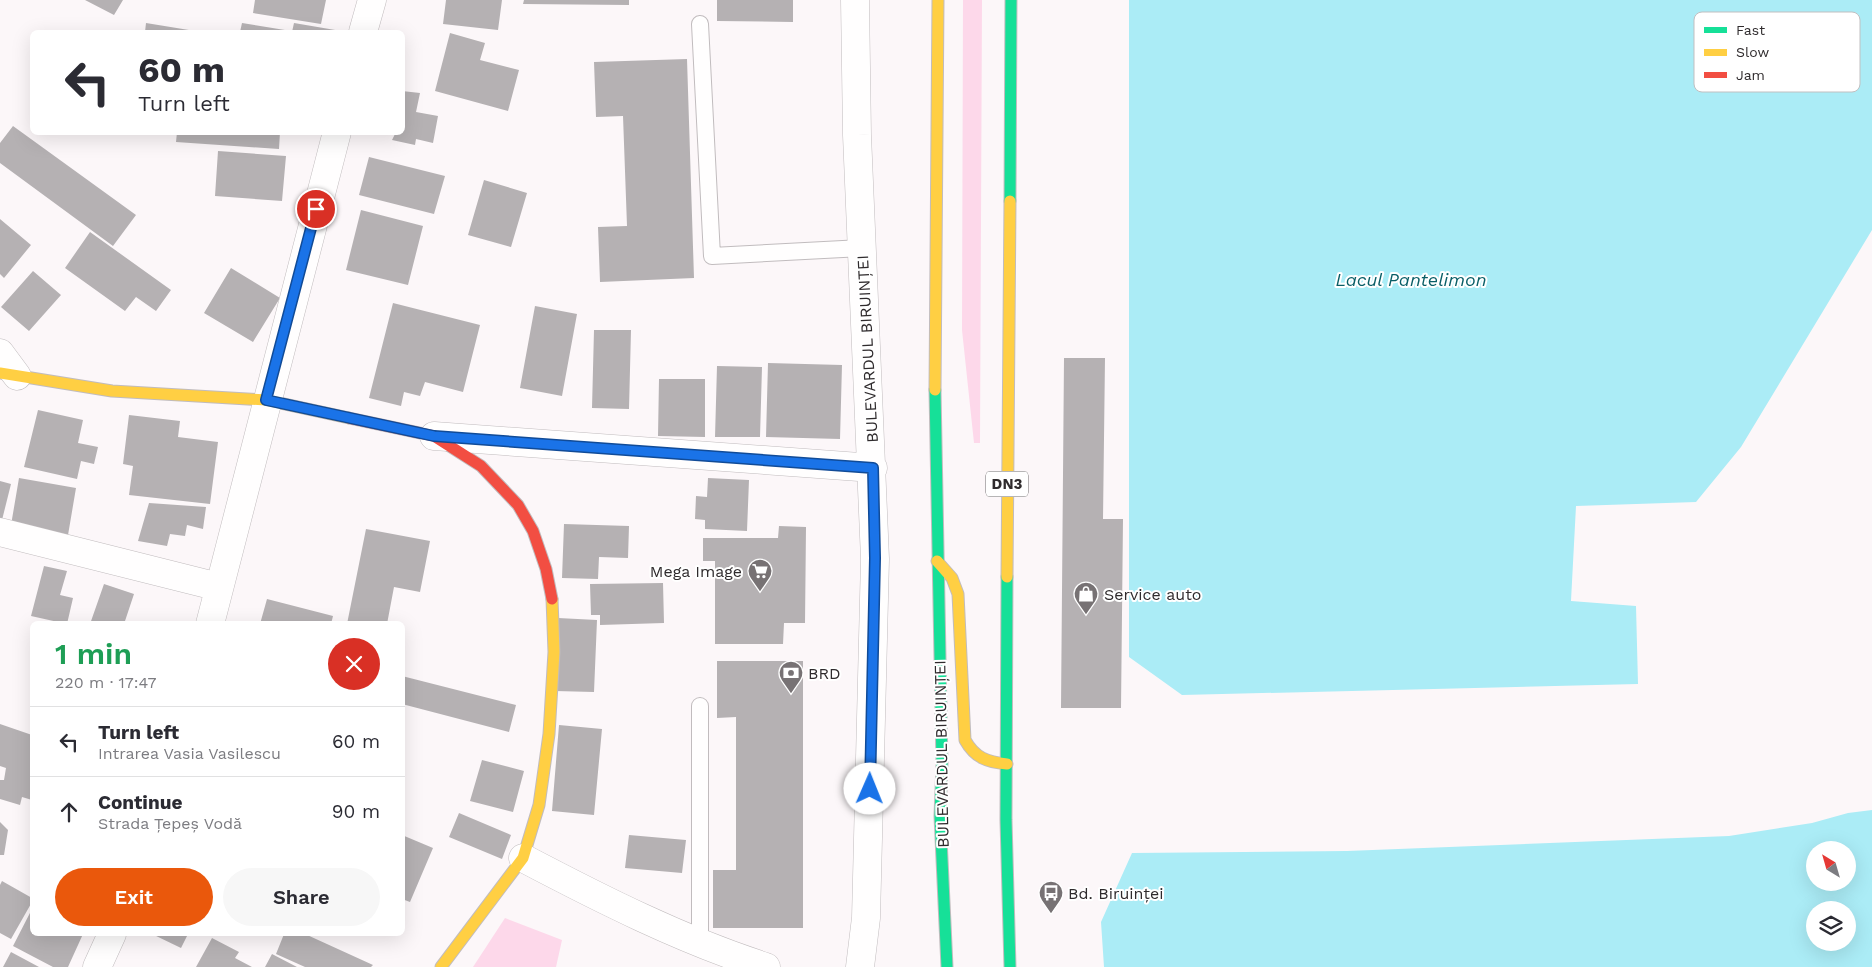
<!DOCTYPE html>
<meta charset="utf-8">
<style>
:root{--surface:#fff;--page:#f7f7f7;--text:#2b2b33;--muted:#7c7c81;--line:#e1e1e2;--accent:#ea580c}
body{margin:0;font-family:"Work Sans",sans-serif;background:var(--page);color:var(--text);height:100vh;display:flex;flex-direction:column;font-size:19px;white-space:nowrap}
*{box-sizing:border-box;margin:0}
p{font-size:16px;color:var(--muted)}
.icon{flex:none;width:28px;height:28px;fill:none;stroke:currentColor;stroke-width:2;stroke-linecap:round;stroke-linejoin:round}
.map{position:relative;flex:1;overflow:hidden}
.sheet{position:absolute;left:30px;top:621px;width:375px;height:315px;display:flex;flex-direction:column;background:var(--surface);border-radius:8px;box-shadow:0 5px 20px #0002}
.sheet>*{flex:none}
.guide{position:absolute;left:30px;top:30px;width:375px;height:105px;border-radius:8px;box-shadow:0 5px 20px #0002;background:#fff;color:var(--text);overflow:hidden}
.needle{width:32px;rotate:323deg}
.controls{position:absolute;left:1806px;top:841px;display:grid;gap:10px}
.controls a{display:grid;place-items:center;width:50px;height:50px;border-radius:50%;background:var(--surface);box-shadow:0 5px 20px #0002;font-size:25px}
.pin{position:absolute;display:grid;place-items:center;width:42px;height:42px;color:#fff;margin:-21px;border:2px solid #fff;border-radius:50%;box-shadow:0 1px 5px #0007}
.me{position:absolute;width:55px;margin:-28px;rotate:1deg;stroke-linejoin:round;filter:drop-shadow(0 0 4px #0008)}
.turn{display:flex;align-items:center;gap:18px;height:105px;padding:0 25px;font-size:22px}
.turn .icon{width:65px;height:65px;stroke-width:2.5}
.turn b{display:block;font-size:35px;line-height:42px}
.round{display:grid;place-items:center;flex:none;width:52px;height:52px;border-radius:26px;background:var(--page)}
.head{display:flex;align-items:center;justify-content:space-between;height:85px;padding:0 25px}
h1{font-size:30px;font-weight:600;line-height:38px;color:#1e9e55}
.button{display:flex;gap:10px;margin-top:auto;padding:10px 25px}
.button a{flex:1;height:58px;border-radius:30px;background:var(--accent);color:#fff;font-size:20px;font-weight:600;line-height:58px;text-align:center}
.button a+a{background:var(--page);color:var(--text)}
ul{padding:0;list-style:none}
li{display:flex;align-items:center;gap:15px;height:70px;padding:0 25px;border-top:1px solid var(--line)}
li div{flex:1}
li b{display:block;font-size:19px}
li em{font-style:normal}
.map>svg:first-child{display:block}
</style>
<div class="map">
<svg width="1872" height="967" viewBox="0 0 1872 967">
<rect width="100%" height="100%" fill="#fcf7f9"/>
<path fill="#fdd8ea" d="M 963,0 L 982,0 L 980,443 L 974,443 L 962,330 Z
M 505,918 L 562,940 L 556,967 L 473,967 Z"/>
<path fill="#abecf6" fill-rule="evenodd" d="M 1129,0 L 1872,0 L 1872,230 L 1741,447 L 1696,502 L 1576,506 L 1571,601 L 1636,606 L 1638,684 L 1182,695 L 1129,657 Z
M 1872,810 L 1872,967 L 1104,967 L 1101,922 L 1132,853 L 1347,851 L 1729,836 L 1812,823 L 1848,813 ZM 1815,850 L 1848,850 L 1848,882 L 1815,882 ZM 1815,910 L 1848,910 L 1848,942 L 1815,942 Z"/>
<path fill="#b5b1b3" d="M 85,0 L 123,0 L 114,15 Z
M 255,0 L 326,0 L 321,24 L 253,13 Z
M 446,0 L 502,0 L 498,30 L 443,24 Z
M 524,0 L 629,0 L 629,5 L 523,4 Z
M 717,0 L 793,0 L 793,22 L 717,21 Z
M 146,23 L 195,31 L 195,32 L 145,32 Z
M 242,23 L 291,31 L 291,32 L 240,32 Z
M 294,23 L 341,31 L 341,32 L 292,32 Z
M 450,33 L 485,43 L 480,60 L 519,70 L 508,111 L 435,91 Z
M 687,59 L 694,278 L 600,282 L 598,227 L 627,226 L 623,116 L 596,117 L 594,62 Z
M 402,91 L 420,93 L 416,112 L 438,116 L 433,143 L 416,139 L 415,145 L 392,140 L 395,134 L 391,132 L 402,132 Z
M 13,126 L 136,215 L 113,246 L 0,163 L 0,143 Z
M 177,132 L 280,132 L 279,149 L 176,142 Z
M 218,151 L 286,156 L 282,201 L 215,196 Z
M 369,157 L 445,176 L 434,214 L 359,195 Z
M 484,180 L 527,193 L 511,247 L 468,235 Z
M 361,210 L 423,226 L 408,285 L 346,270 Z
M 0,219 L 31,245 L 4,278 L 0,274 Z
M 90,232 L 171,290 L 156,311 L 136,297 L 125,311 L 65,268 Z
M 231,268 L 280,298 L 253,342 L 204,313 Z
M 33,271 L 61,295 L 29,331 L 1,307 Z
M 393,303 L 480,325 L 463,392 L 425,382 L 420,396 L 404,392 L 401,406 L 369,398 Z
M 535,306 L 577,314 L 562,396 L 520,388 Z
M 594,330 L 631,330 L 629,409 L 592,408 Z
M 1064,358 L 1105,358 L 1103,519 L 1123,519 L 1121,708 L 1061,708 Z
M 768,363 L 842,365 L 840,439 L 766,437 Z
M 717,366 L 762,367 L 760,437 L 715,437 Z
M 659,379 L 705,379 L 705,437 L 658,436 Z
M 38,410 L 83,420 L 78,443 L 98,447 L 94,464 L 81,461 L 77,479 L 24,467 Z
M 129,415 L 180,421 L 178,437 L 218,442 L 210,504 L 129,495 L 133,466 L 123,464 Z
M 19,478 L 76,488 L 67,541 L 10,531 Z
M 708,478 L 749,480 L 747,531 L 705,529 L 705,520 L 695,519 L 696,496 L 707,497 Z
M 0,481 L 11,484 L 2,520 L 0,519 Z
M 149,503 L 206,507 L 203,529 L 187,525 L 185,536 L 170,534 L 167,546 L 138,541 Z
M 564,524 L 629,526 L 628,558 L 599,557 L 598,579 L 562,578 Z
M 779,526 L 806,527 L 805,623 L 784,623 L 783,644 L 715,644 L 715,561 L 703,561 L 703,538 L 778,538 Z
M 366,529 L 430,541 L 420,592 L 394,587 L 387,624 L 347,624 Z
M 44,566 L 67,571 L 60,595 L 73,598 L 67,624 L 31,616 Z
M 663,583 L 664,623 L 600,625 L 600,615 L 591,615 L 590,584 Z
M 104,584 L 134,594 L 124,624 L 90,624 Z
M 267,599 L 333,616 L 331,624 L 260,624 Z
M 558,618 L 597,620 L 594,692 L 555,691 Z
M 717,661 L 803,661 L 803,928 L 713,928 L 713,870 L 736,870 L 736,717 L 717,718 Z
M 402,676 L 516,705 L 509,732 L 402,704 Z
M 0,724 L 32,735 L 32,800 L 22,797 L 20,805 L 0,799 L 0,780 L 4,780 L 6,768 L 0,766 Z
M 559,725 L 602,729 L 594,815 L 552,811 Z
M 482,760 L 524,771 L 513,812 L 470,801 Z
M 459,813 L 511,835 L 502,859 L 449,837 Z
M 0,822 L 8,830 L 4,855 L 0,855 Z
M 402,835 L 433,848 L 410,902 L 402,899 Z
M 629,835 L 686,840 L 682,873 L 625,868 Z
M 2,881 L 32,898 L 32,902 L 11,939 L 0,933 L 0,885 Z
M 32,909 L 32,934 L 83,934 L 68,967 L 53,967 L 13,946 Z
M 152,934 L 188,934 L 181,948 Z
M 284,934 L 305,934 L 373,965 L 371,967 L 305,967 L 276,954 Z
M 212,938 L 239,952 L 235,958 L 252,967 L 196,967 Z
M 11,952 L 39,967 L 3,967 Z
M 272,954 L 297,967 L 265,967 Z"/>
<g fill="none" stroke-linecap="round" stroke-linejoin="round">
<defs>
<path id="lane" d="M 700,24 L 712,256 L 862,248
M 700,942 L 700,706"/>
<path id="street" d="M 855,0 L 857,135 L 875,559 L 866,918 L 860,967
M 363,32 L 372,0
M 0,353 L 17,376
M 434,436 L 873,468
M 0,532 L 219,587
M 210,624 L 337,132
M 523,858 C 601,899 682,940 766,967
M 97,967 L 112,934"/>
<path id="fast" d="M 1010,201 L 1011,0
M 935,390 L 942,764 L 940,816 L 947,967
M 1007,577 L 1006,820 L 1010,967"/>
<path id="slow" d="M 0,373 L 112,391 L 266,400 L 349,418
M 935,390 L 938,0
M 937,561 L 952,578 L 958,594 L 965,740 C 975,758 987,762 1007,764
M 1007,577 L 1010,201
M 441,967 L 523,858 L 539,805 L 549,734 L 554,652 L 552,599"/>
<path id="jam" d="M 349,418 L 434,436 L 481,466 L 518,505 L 533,531 L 546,569 L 552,599"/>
</defs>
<use href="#lane" stroke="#c1bcbe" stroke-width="18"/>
<use href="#street" stroke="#c1bcbe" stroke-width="29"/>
<use href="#fast" stroke="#c1bcbe" stroke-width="13"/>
<use href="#slow" stroke="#c1bcbe" stroke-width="13"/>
<use href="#jam" stroke="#c1bcbe" stroke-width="13"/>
<use href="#lane" stroke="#fffefe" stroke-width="16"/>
<use href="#street" stroke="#fffefe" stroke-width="28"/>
<use href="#fast" stroke="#16e098" stroke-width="11"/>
<use href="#slow" stroke="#ffcf43" stroke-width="11"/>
<use href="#jam" stroke="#f24e42" stroke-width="11"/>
</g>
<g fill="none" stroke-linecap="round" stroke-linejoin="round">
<defs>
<path id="route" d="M 316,209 L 266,400 L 434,436 L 873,468 L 875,558 L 870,789"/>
</defs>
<use href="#route" stroke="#114b97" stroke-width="12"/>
<use href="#route" stroke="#1a73e8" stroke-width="9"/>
</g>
<defs>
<symbol id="supermarket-pin" viewBox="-11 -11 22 30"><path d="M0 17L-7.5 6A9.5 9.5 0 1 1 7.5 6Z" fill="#777274" stroke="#fff"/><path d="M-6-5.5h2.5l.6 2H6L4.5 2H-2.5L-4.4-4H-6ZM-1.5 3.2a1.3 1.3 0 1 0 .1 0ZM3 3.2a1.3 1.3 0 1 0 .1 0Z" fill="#fff"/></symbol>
<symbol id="shop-pin" viewBox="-11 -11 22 30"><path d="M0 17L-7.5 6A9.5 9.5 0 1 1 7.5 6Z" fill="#777274" stroke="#fff"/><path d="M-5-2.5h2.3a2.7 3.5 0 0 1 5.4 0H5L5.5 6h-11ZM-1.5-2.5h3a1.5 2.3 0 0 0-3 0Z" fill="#fff"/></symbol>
<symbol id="bank-pin" viewBox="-11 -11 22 30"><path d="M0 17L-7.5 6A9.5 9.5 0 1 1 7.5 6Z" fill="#777274" stroke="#fff"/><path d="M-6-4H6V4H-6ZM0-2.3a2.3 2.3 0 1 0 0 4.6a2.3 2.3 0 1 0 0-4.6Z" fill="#fff"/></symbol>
<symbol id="bus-pin" viewBox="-11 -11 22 30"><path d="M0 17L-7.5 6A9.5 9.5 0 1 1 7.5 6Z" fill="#777274" stroke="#fff"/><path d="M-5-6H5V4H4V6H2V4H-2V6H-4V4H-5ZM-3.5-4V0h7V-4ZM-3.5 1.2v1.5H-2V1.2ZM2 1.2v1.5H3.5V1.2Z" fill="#fff"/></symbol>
</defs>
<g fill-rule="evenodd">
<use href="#supermarket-pin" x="746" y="557" width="28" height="38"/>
<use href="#shop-pin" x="1072" y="580" width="28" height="38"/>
<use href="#bank-pin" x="777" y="659" width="28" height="38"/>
<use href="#bus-pin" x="1037" y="879" width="28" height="38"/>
</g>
<g text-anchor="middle" stroke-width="4" stroke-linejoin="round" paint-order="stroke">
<rect fill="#fff" stroke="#6d6b6c" stroke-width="1" x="986" y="471.5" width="42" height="25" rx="4"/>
<g font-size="15" font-weight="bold" fill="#2f2b2d">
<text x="1007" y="489">DN3</text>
</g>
<g font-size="16" fill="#2f2b2d" stroke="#fff">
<text transform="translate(867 349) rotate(-93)" y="6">BULEVARDUL BIRUINȚEI</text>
<text transform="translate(941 754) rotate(-91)" y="6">BULEVARDUL BIRUINȚEI</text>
</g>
<g font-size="16" fill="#2f2b2d" stroke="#fff" text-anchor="start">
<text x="742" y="577" text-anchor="end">Mega Image</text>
<text x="1104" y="600">Service auto</text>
<text x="808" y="679">BRD</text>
<text x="1068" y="899">Bd. Biruinței</text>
</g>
<g font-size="18" font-style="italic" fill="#095e67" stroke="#fff">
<text x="1411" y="286">Lacul Pantelimon</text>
</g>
</g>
<rect x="1694" y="12" width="166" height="80" rx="8" fill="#fff" stroke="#c1bfc0" stroke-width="1"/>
<rect x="1704" y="27" width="23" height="6" fill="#16e098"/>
<rect x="1704" y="49" width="23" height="7" fill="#ffcf43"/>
<rect x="1704" y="72" width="23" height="6" fill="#f24e42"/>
<g font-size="14" fill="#2f2b2d">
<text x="1736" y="35">Fast</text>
<text x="1736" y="57">Slow</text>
<text x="1736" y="80">Jam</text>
</g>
</svg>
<div class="controls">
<a><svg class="needle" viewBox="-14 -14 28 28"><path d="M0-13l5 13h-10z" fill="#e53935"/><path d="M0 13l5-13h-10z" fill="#7c7c81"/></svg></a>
<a><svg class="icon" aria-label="layers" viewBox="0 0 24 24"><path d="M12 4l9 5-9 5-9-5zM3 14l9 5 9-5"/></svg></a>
</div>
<div class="pin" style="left:316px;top:209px;background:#d93025"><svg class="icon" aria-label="arrive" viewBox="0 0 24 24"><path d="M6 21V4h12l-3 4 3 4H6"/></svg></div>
<svg class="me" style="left:870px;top:789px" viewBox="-20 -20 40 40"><circle r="19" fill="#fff"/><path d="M0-13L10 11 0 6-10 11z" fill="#1a73e8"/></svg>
<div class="guide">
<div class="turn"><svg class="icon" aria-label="left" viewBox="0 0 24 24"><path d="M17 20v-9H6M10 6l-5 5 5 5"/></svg><div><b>60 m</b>Turn left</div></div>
</div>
<section class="sheet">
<div class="head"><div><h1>1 min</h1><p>220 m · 17:47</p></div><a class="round" style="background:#d93025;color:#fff"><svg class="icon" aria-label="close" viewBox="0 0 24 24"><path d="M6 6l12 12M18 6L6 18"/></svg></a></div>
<ul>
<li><svg class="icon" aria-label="left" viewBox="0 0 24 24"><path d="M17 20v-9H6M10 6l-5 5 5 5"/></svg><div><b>Turn left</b><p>Intrarea Vasia Vasilescu</p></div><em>60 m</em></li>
<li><svg class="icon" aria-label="ahead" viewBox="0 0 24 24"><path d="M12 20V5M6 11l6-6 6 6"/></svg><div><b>Continue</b><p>Strada Țepeș Vodă</p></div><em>90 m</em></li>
</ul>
<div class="button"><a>Exit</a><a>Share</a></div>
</section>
</div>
